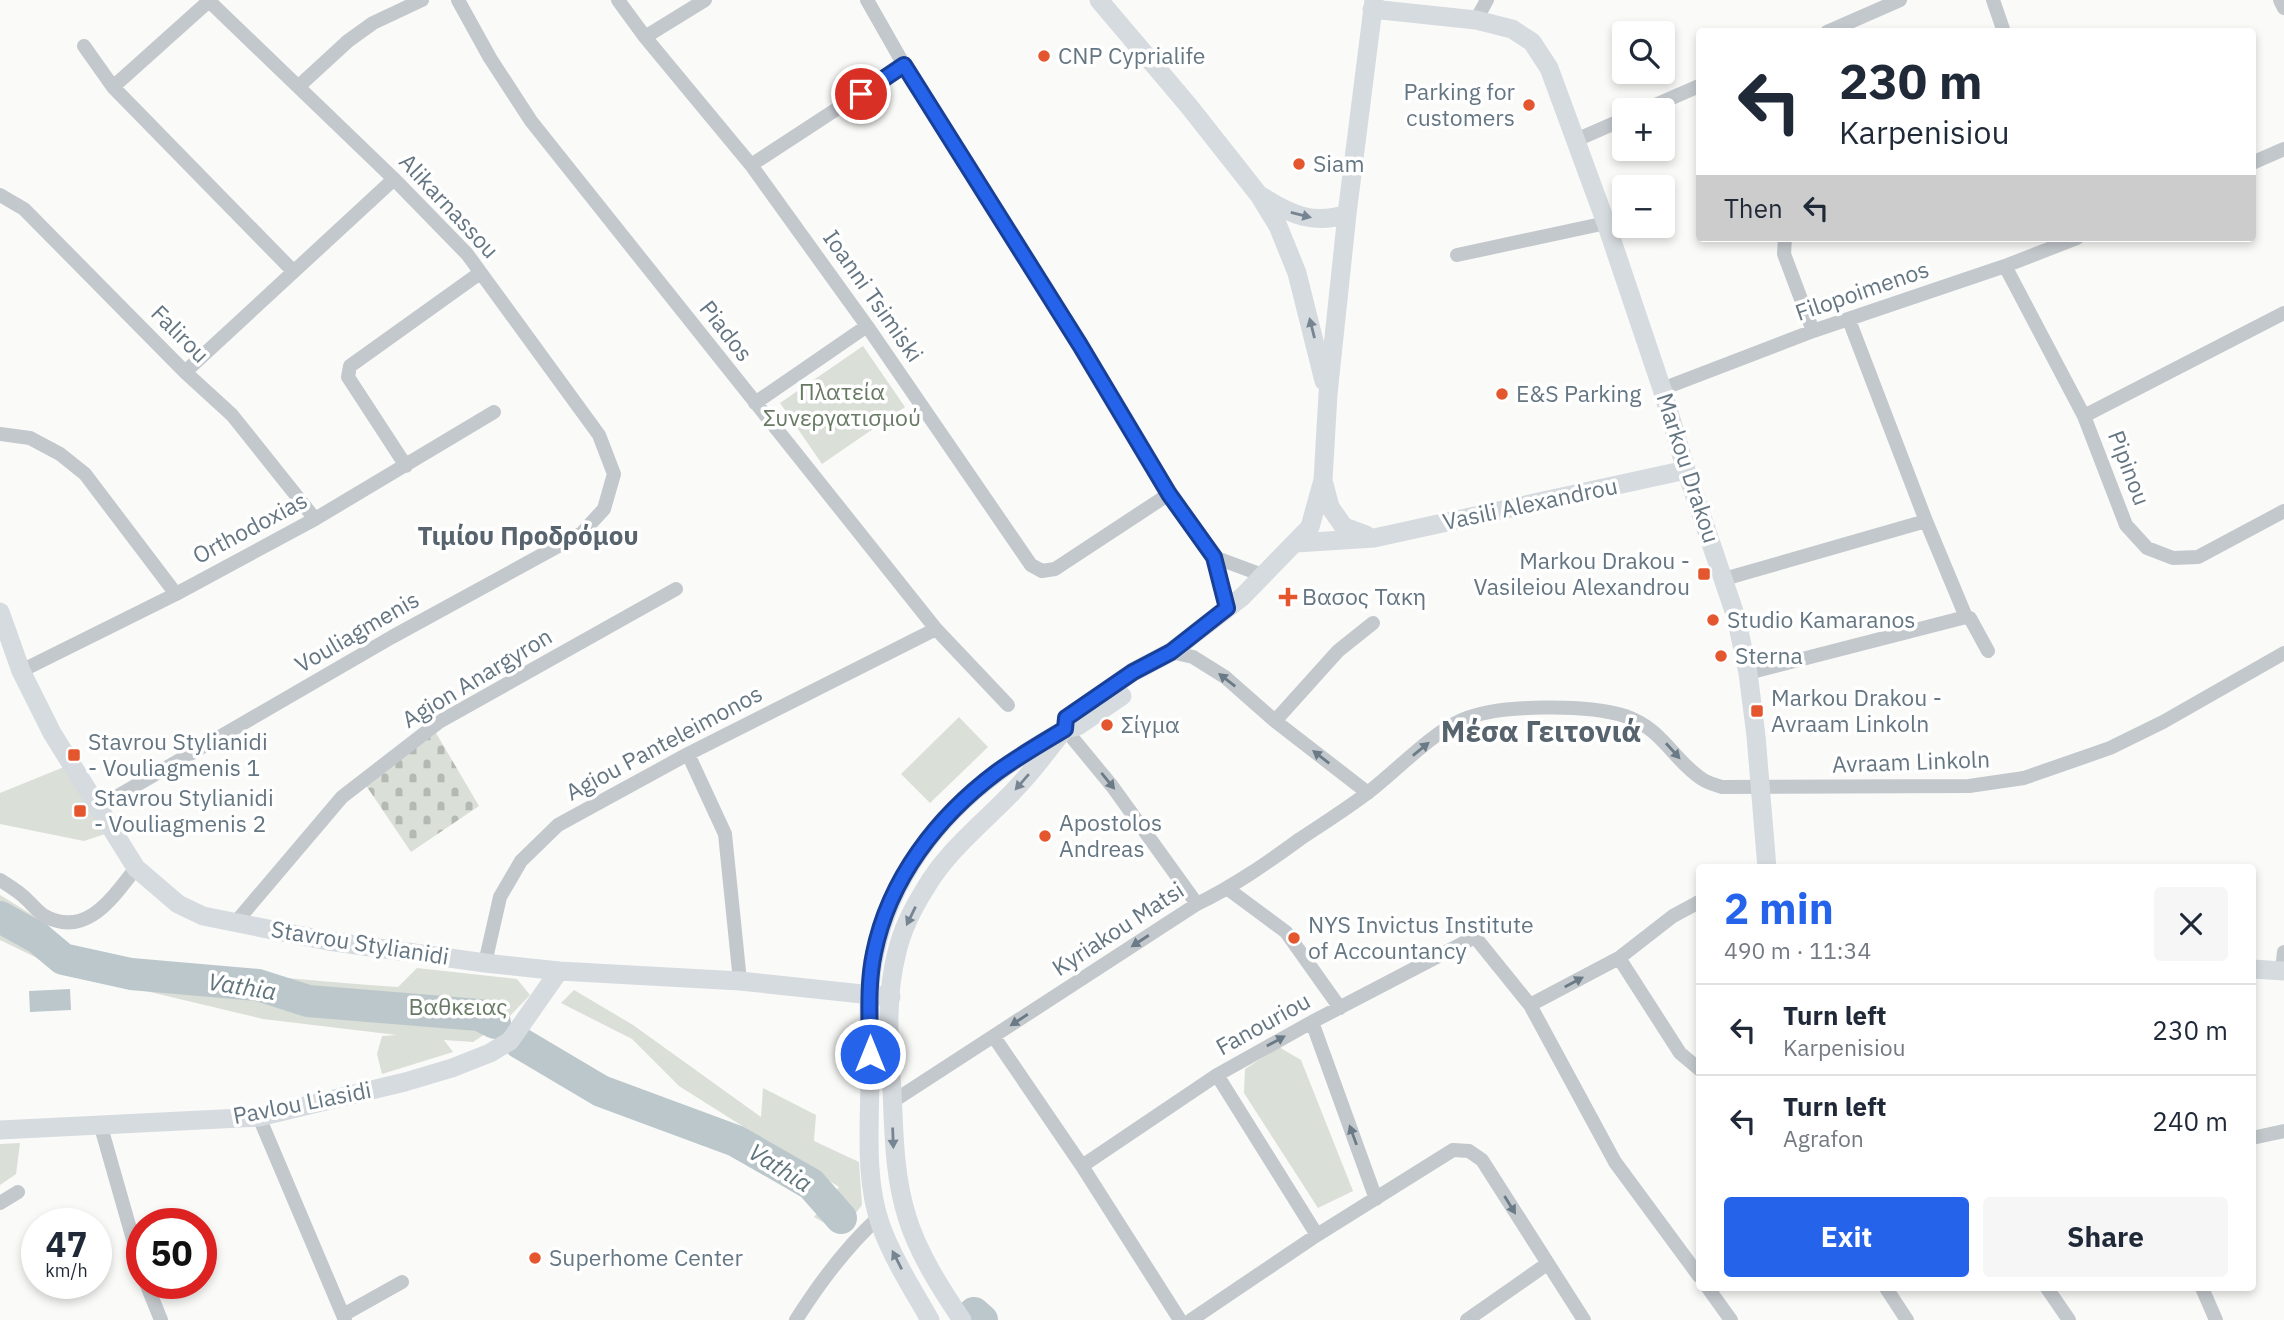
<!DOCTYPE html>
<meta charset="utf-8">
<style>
:root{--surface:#fff;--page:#f6f6f7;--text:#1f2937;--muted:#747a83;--line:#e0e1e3;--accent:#2563eb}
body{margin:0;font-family:"IBM Plex Sans",sans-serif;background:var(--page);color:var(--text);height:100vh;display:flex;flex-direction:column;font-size:26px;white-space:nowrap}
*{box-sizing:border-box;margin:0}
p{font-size:23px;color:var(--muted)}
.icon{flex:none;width:38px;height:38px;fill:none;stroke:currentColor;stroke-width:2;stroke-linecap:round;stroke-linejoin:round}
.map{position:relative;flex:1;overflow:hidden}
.panel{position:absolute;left:1696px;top:864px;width:560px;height:427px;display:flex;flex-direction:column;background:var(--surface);border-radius:7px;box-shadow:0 4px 10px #0003}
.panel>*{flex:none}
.top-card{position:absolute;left:1696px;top:28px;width:560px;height:214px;border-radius:7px;box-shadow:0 4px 10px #0003;background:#fff;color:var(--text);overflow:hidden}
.buttons{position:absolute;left:1612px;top:21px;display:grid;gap:14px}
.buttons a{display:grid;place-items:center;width:63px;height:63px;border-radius:7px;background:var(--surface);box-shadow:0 4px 10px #0003;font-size:35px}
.speed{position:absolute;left:21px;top:1208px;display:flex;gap:14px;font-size:35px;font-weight:700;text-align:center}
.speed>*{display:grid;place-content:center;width:91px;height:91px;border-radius:50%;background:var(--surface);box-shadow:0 4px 10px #0003;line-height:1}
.speed small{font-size:18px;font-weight:400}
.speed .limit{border:10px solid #d22;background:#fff;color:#111}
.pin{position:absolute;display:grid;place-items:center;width:60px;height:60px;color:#fff;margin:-30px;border:4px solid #fff;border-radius:50%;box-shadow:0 2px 7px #0007}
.me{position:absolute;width:77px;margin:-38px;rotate:0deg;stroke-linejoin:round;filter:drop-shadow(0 0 5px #0008)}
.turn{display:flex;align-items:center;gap:24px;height:147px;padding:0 28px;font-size:32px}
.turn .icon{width:91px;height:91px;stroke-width:2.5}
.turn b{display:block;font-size:49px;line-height:60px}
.then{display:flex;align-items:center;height:66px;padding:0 28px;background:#0003;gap:14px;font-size:26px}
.round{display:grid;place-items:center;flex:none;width:74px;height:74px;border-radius:7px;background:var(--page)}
.overview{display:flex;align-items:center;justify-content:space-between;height:119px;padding:0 28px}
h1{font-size:42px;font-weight:800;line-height:52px;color:var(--accent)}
.action{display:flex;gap:14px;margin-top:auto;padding:14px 28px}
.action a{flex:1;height:80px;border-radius:7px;background:var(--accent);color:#fff;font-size:28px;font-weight:800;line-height:80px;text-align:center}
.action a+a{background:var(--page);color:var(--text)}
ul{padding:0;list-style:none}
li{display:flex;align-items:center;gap:21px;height:91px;padding:0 28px;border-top:2px solid var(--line)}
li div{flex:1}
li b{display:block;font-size:26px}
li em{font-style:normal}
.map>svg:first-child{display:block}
</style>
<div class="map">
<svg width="2284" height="1320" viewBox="0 0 2284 1320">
<defs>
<pattern id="cemetery-stones" width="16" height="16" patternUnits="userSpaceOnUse" patternTransform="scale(1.75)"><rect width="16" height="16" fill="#dadfd7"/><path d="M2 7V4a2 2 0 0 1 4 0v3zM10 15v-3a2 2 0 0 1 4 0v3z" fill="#b4b9b4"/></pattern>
</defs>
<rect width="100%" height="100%" fill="#fafaf8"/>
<path fill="#dadfd7" d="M 863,346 L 905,407 L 822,464 L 780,403 Z
M 959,717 L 988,747 L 930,803 L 901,774 Z
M 64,767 L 105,834 L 84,841 L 0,824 L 0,793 Z
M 0,895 L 47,924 L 73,955 C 181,966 290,980 398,987 L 417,968 L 517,979 L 530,995 L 506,1020 L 473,1042 L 444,1040 L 453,1052 L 382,1074 L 377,1054 L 382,1036 L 397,1035 L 263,1019 L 66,972 L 0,940 Z
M 574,990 L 633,1025 L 761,1117 L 763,1088 L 816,1115 L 814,1141 L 859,1162 L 862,1205 L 841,1232 L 814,1217 L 839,1187 L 679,1086 L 632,1039 L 561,1003 Z
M 1279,1047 L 1301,1060 L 1353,1191 L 1318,1208 L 1244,1093 L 1245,1069 Z
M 20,1143 L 16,1174 L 0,1185 L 0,1144 Z"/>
<path fill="url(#cemetery-stones)" d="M 436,733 L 479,806 L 411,852 L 365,784 Z"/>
<path fill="#bbc7cb" d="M 70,989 L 71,1010 L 30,1012 L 29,991 Z"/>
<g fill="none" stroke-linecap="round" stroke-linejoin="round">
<path stroke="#bbc7cb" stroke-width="32" d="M 0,917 L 38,938 L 63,959 L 131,974 L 258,985 L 308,1001 L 479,1015 L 495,1023
M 520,1043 L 601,1091 L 736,1141 L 811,1184 L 841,1218
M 974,1313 L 982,1320"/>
<path stroke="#c3c8cc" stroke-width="14" d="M 458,0 L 490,58 L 531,121 L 936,629 L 1008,705
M 618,0 L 645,37 L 751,165 L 867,326 L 1031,565 L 1042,571 L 1055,569 L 1169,494
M 867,0 L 904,65 L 1080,345 L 1169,494 L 1214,557 L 1227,608
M 1993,0 L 2004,32
M 2280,0 L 2284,8
M 1476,20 L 1487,0
M 1827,32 L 1900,0
M 645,37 L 705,0
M 84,46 L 113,87 L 293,271
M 299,86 L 348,41 L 373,23 L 422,0
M 113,87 L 210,0
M 1644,110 L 1699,86
M 1576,140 L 1624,119
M 2252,163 L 2284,149
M 751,165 L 904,65
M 0,195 L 24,209 L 185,372 L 232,415 L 315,519
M 1785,238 L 1784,254 L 1813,331
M 1457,255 L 1606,223
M 2005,266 L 2084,416 L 2126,525 L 2147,548 L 2173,558 L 2198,557 L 2284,511
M 1849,320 L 1926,521 L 1966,617 L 1970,618 L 1988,651
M 185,372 L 394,179
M 1662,389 L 1813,331 L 2005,266 L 2077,238
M 755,403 L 867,326
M 2084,416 L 2284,313
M 0,434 L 30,438 L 60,454 L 85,474 L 176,594
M 406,466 L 348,377 L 350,366 L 480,273
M 1214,557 L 1265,576
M 1724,579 L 1926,521
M 1171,652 L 1193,657 L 1225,677 L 1275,721 L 1368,793
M 21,671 L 176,594 L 315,519 L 494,412
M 1748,673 L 1966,617
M 1275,721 L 1338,651 L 1373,623
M 1065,729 L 1112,786 L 1197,904
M 688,754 L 725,834 L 740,981
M 97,808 L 392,637 L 582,533 L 604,509 L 614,474 L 599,435 L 467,254 L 394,179 L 209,1
M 0,880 C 8,885 16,890 23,896 C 30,902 36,910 43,915 C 86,940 113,897 136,868
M 1228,889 L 1286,932 L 1340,1008
M 236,922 L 342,797 L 439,722 L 676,589
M 1619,958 L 1680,1053 L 1699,1069
M 485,963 L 500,897 L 521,861 L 558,825 L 688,754 L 936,629
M 2282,970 L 2284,952
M 1530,1005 L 1619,958 L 1673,916 L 1699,902
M 1312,1022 L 1376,1199
M 994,1037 L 1082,1166 L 1180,1320
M 1217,1075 L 1317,1235
M 892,1102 L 1197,904 C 1234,886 1267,863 1300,839 C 1324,823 1348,808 1370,791 C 1397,770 1432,733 1462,720 C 1498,704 1588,704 1625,716 C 1663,729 1672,759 1702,779 C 1708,783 1715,785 1722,787 L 1969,786 L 2024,778 L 2110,748 L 2163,722 L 2284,653
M 259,1117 L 345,1320
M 101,1127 L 142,1271
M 2252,1138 L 2284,1131
M 1082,1166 L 1217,1075 L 1312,1022 L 1475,937 L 1530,1005 L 1615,1162 L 1699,1276
M 0,1203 L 18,1192
M 146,1283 L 161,1320
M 1708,1288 L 1731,1320
M 1886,1288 L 1907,1320
M 2047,1288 L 2069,1320
M 2202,1288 L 2216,1320
M 343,1315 L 402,1282
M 796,1320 C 820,1282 846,1247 879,1217
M 1191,1320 L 1317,1235 L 1453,1150 L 1469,1151 L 1482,1160 L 1584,1320
M 1467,1320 L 1547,1264"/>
<path stroke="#d6dbdf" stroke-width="19" d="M 1099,0 L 1188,105 L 1259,195 L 1278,226 L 1297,273 L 1324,381
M 1372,9 L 1476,20 L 1512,29 L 1532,42 L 1549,68 L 1606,223 L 1662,389 L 1686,470 L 1736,617 L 1748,673 L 1756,736 L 1767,868
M 1263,197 C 1291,215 1314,225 1347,214
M 1324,484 L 1330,507 L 1344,527 L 1366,535
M 1296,543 L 1374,538 L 1686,470
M 0,612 L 21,671 L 52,733 L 136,868 L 178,904 L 203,916 L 328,941 L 485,963 L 559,971 L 740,981 L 891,997
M 2252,969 L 2284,971
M 0,1130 L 259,1117 L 405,1082 L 452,1068 L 490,1053 L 510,1041 L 559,971
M 930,1320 C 913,1290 893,1259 881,1226 C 864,1179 870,1123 870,1073 C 870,1033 866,991 875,952 C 891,878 937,817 998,772 C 1019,756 1042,743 1065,729 L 1078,726 L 1122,696
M 962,1320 C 941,1289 918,1253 907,1217 C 894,1175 894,1134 892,1090 C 889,1045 885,997 897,952 C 902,930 913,908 925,889 C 949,847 989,819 1021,783 C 1037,766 1050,747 1065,729 L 1067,718 L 1133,672 L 1171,652 L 1242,597 L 1310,527 L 1323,480 L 1328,394 L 1347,214 L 1374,0"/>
</g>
<defs><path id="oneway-solid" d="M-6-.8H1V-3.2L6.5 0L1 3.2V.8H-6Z" transform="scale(1.75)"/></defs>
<g fill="#768591">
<use href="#oneway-solid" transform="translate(1301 215) rotate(14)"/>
<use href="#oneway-solid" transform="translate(1312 328) rotate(-104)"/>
<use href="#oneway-solid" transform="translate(1022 782) rotate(131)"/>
<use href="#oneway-solid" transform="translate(911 916) rotate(116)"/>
<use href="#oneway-solid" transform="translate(893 1138) rotate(88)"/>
<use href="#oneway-solid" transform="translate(897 1260) rotate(-117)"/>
</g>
<g fill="#6a7a87">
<use href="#oneway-solid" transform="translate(1227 680) rotate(-142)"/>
<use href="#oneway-solid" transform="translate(1421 749) rotate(-39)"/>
<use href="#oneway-solid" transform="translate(1673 751) rotate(48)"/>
<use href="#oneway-solid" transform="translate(1321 757) rotate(-142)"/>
<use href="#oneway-solid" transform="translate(1108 781) rotate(51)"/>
<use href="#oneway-solid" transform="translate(1140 941) rotate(147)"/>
<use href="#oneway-solid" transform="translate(1574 982) rotate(-28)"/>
<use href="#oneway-solid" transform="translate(1019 1020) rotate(147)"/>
<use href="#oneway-solid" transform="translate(1276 1041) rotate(-29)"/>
<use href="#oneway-solid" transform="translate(1353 1135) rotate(-110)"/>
<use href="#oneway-solid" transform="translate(1510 1205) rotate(58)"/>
</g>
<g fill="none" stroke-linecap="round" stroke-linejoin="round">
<defs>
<path id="route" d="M 861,94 L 904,65 L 1080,345 L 1169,494 L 1214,557 L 1227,608 L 1171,652 L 1133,672 L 1066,718 L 1065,729 C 1042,743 1019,756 997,772 C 937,817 889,879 874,953 C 867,986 870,1021 870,1054"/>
</defs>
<use href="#route" stroke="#184099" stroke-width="18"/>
<use href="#route" stroke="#2563eb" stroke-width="12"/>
</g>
<g fill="#e4572e" stroke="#fff" stroke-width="2.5">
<circle cx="1044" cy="56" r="7"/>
<circle cx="1529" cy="105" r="7"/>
<circle cx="1299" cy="164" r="7"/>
<circle cx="1502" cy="394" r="7"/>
<rect x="1697" y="567" width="14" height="14" rx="3.5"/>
<path d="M1284.5 586.5h7v7h7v7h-7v7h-7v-7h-7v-7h7z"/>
<circle cx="1713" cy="620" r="7"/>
<circle cx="1721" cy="656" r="7"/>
<rect x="1750" y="704" width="14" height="14" rx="3.5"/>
<circle cx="1107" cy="725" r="7"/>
<rect x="67" y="748" width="14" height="14" rx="3.5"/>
<rect x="73" y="804" width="14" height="14" rx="3.5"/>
<circle cx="1045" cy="836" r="7"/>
<circle cx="1294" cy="938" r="7"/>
<circle cx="535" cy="1258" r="7"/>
</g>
<g text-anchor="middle" stroke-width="7" stroke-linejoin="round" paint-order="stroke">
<g font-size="23" fill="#657683" stroke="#fff" text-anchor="start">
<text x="1058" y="64">CNP Cyprialife</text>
<text x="1515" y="100" text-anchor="end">Parking for<tspan x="1515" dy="26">customers</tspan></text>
<text x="1313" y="172">Siam</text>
<text x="1516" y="402">E&amp;S Parking</text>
<text x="1690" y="569" text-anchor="end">Markou Drakou -<tspan x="1690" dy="26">Vasileiou Alexandrou</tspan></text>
<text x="1302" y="605">Βασος Τακη</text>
<text x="1727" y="628">Studio Kamaranos</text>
<text x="1735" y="664">Sterna</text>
<text x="1771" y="706">Markou Drakou -<tspan x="1771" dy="26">Avraam Linkoln</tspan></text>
<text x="1121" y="733">Σίγμα</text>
<text x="88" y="750">Stavrou Stylianidi<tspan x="88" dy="26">- Vouliagmenis 1</tspan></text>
<text x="94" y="806">Stavrou Stylianidi<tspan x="94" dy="26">- Vouliagmenis 2</tspan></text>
<text x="1059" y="831">Apostolos<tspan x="1059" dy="26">Andreas</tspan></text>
<text x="1308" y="933">NYS Invictus Institute<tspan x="1308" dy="26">of Accountancy</tspan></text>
<text x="549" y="1266">Superhome Center</text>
</g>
<g font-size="23" fill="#657683" stroke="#fff">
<text transform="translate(449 206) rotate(47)" y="8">Alikarnassou</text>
<text transform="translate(1862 291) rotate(-19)" y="8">Filopoimenos</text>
<text transform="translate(873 296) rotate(55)" y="8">Ioanni Tsimiski</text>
<text transform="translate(726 331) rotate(52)" y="8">Piados</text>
<text transform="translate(180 334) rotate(45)" y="8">Falirou</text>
<text transform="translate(1688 468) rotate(72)" y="8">Markou Drakou</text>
<text transform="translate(2129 468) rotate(69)" y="8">Pipinou</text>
<text transform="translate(1530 504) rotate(-12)" y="8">Vasili Alexandrou</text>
<text transform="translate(250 528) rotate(-28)" y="8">Orthodoxias</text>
<text transform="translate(357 632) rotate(-30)" y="8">Vouliagmenis</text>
<text transform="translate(477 678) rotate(-31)" y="8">Agion Anargyron</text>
<text transform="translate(664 743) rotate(-28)" y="8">Agiou Panteleimonos</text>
<text transform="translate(1911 762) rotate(-2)" y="8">Avraam Linkoln</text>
<text transform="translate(1118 929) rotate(-33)" y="8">Kyriakou Matsi</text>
<text transform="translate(360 943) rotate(9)" y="8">Stavrou Stylianidi</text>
<text transform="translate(1263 1024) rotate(-29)" y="8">Fanouriou</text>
<text transform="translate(302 1103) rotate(-11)" y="8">Pavlou Liasidi</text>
</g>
<g font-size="23" fill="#687a64" stroke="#fff">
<text x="842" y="400">Πλατεία<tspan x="842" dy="26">Συνεργατισμού</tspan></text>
<text x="458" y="1015">Βαθκειας</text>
</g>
<g font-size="24" font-style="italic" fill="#60757c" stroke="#fff">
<text transform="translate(242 987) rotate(9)" y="8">Vathia</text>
<text transform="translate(780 1168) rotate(32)" y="8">Vathia</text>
</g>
<g font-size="26" font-weight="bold" fill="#57646e" stroke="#fff">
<text x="528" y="545">Τιμίου Προδρόμου</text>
</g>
<g font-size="30" font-weight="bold" fill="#57646e" stroke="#fff">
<text x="1541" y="742">Μέσα Γειτονιά</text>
</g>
</g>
</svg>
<div class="buttons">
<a><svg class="icon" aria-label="search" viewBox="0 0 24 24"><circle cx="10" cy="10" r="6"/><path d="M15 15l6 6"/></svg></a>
<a>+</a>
<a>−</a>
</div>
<div class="speed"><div>47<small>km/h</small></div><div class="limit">50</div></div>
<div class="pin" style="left:861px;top:94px;background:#d93025"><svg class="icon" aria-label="arrive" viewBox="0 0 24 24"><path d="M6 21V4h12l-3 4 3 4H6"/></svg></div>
<svg class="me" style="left:870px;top:1054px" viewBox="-20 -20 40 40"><circle r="17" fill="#2563eb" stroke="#fff" stroke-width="3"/><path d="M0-11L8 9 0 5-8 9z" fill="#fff"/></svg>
<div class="top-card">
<div class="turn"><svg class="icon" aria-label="left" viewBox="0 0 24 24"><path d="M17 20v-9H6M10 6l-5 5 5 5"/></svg><div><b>230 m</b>Karpenisiou</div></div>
<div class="then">Then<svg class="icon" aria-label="left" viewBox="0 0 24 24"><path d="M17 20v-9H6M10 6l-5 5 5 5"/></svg></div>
</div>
<section class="panel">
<div class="overview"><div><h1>2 min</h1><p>490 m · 11:34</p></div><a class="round"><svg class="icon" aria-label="close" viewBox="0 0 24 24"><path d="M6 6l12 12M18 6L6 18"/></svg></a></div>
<ul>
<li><svg class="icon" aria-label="left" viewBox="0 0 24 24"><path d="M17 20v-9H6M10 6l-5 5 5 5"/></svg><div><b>Turn left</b><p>Karpenisiou</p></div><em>230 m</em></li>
<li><svg class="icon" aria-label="left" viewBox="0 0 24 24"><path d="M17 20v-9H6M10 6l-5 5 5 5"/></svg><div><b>Turn left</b><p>Agrafon</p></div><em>240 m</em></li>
</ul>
<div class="action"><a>Exit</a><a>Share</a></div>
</section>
</div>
